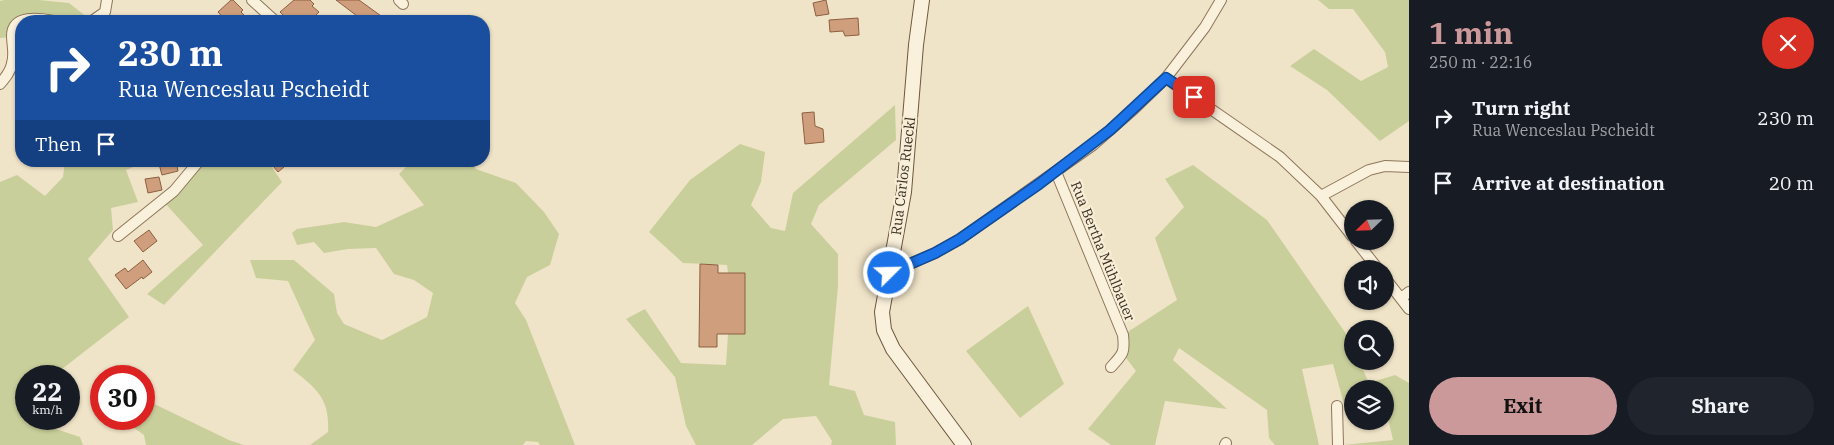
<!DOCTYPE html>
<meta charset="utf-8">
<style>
:root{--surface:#171b24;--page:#20242c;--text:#f1f3f6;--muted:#9ea1a6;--accent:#cc999b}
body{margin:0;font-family:"IBM Plex Serif",serif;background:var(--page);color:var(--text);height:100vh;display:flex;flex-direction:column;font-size:19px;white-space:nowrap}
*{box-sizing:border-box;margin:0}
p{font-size:16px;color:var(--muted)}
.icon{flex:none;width:28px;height:28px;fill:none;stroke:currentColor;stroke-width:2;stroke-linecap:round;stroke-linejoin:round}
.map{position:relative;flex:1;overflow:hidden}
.drawer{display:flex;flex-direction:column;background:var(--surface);width:425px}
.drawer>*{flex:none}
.top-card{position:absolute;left:15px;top:15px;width:475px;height:152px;border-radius:20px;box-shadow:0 1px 4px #0004;background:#1a4fa0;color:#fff;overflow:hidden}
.needle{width:32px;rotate:247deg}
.buttons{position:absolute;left:1344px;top:200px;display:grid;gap:10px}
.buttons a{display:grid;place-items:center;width:50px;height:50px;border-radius:50%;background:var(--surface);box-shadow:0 1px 4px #0004;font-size:25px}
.speed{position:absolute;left:15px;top:365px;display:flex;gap:10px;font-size:25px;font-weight:700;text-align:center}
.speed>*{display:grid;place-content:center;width:65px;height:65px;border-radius:50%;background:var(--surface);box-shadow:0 1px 4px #0004;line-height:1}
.speed small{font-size:12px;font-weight:400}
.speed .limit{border:8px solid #d22;background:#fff;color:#111}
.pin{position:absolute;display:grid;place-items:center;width:42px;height:42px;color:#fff;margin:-21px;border-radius:10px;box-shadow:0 2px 8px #0006}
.me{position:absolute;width:55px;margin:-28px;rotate:67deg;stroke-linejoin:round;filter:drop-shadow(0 0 4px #0008)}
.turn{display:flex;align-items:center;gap:18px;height:105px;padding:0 20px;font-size:22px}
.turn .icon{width:65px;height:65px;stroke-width:2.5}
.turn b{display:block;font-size:35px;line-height:42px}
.then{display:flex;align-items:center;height:48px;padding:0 20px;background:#0003;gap:10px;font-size:19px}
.round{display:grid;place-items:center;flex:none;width:52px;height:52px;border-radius:26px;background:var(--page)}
.head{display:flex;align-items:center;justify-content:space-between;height:85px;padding:0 20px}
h1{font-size:30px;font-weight:700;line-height:38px;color:var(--accent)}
.cta{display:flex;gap:10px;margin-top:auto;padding:10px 20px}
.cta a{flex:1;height:58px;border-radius:30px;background:var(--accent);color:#111;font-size:20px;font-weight:700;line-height:58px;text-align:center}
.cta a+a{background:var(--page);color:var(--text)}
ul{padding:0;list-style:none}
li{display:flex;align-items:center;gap:15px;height:65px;padding:0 20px}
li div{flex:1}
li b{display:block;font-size:19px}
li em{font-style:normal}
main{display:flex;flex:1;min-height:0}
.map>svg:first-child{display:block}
</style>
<main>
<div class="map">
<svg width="1409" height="445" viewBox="0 0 1409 445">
<rect width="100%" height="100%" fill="#f0e4c8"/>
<path fill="#c9cf9b" d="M 4,0 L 39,0 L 69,3 L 92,21 L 24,20 L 12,37 L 0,38 L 0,1 Z
M 1318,0 L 1409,0 L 1409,121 L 1380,141 L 1327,90 L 1290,66 L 1314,49 L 1361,81 L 1388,67 L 1385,52 L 1353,9 L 1329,9 Z
M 895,105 L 896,140 L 819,205 L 811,224 L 838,254 L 838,286 L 829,385 L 855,391 L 864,415 L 895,422 L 896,445 L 831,445 L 832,441 L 816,416 L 783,419 L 752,445 L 696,445 L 686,426 L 675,377 L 626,319 L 645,309 L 681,363 L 726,365 L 728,334 L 745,334 L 745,273 L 728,273 L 727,265 L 683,263 L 649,232 L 690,180 L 740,144 L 765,152 L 761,182 L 751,205 L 771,228 L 785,231 L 793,193 Z
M 65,161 L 141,161 L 141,164 L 126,170 L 138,202 L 111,208 L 113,230 L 88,259 L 129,317 L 53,376 L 26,376 L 26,419 L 80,437 L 83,445 L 0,445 L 0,182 L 17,175 L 45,196 L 63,177 Z
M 199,161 L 268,161 L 282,182 L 164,305 L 147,294 L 203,245 L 163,201 Z
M 412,161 L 470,161 L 476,169 L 516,183 L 544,212 L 559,234 L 550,265 L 527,277 L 515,303 L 526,320 L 575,445 L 540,445 L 538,442 L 526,441 L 523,445 L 310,445 L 328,432 C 330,399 317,389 293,370 L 315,340 L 288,281 L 256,278 L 250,260 L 294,260 L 334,294 L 337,313 L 344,324 L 382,340 L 427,317 L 433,293 L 414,280 L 394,274 L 376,248 L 348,249 L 324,253 L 314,242 L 297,245 L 292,233 L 297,229 L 344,222 L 376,227 L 424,205 L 399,174 Z
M 1193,165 L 1267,220 L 1349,338 L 1352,346 L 1352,361 L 1359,361 L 1369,383 L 1395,375 L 1409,383 L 1409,445 L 1343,445 L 1393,440 L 1387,414 L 1385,414 L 1385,389 L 1352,389 L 1352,419 L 1348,419 L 1333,364 L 1302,369 L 1319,445 L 1275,445 L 1269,438 L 1267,410 L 1179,348 L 1173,360 L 1227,409 L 1165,401 L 1155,445 L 1111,445 L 1088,429 L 1136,371 L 1123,354 L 1123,335 L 1177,300 L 1155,238 L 1184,207 L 1165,179 Z
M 1028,306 L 1064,384 L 1020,418 L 966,351 Z
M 144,391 L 146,400 L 229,440 L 244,445 L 146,445 L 144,435 L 122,419 L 144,419 Z"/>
<path fill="#cf9f7d" stroke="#8d5f41" d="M 231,0 L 233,0 L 243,10 L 241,12 L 250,21 L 226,21 L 218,12 Z
M 294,0 L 310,0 L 314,4 L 312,6 L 319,12 L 310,21 L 289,21 L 280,12 Z
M 336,0 L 359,0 L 388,21 L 369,21 L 363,17 L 361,19 Z
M 826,0 L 829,14 L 816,16 L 813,3 Z
M 858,18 L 859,35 L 845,36 L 843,31 L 830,32 L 829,20 Z
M 814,112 L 815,126 L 823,129 L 824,142 L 805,144 L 802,113 Z
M 172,161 L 176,161 L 178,171 L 162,175 L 159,164 Z
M 269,161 L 291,161 L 278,172 Z
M 159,177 L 162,190 L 148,193 L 145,179 Z
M 149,230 L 157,241 L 143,252 L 134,241 Z
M 143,260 L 152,272 L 143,279 L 142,277 L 126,289 L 115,275 L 125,268 L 128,272 Z
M 700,264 L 718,265 L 718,273 L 745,273 L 745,334 L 717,334 L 717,347 L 699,347 Z"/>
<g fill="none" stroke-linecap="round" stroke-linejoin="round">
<defs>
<path id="street" d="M 252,0 L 275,21
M 399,0 L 403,4
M 92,21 L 105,12 L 107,0
M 1166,78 L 1280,157 L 1321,196 L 1352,236
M 0,84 C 5,78 11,71 12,63 C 15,54 12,45 12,36 C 12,14 40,18 54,21
M 1056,172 L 1123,335 C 1125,353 1123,354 1111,367
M 1321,196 L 1369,170 L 1385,166 L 1409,167
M 118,236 L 174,191 L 199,161
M 1356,241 L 1378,269
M 889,273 L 935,253 L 960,239 L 1093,145 L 1134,109 L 1166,78 L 1205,27 L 1221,0
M 1385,278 L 1409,309
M 1401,298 L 1409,292
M 1337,406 L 1338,445
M 1225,445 L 1226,443"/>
<path id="secondary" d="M 922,0 L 916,45 L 904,192 L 882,312 L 884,330 L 893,349 L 964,445"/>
</defs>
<use href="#street" stroke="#8d765c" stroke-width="12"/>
<use href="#secondary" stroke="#6f573f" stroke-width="16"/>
<use href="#street" stroke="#faf1dc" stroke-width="10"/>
<use href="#secondary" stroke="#faf1dc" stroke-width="14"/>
</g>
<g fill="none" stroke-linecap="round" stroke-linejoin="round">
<defs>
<path id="route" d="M 889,273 L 935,253 L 960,239 L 1039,184 L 1110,130 L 1166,78 L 1194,97"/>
</defs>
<use href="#route" stroke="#114b97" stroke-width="12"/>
<use href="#route" stroke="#1a73e8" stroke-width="9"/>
</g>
<g text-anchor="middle" stroke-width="4.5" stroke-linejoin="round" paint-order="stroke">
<g font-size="14" fill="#3d2e20" stroke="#f7eed8">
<text transform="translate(903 176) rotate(-83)" y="5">Rua Carlos Rueckl</text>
<text transform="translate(1103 251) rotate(68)" y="5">Rua Bertha Mühlbauer</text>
</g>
</g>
</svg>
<div class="buttons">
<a><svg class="needle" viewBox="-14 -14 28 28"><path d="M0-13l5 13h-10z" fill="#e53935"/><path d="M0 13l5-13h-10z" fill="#9ea1a6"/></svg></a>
<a><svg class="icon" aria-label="sound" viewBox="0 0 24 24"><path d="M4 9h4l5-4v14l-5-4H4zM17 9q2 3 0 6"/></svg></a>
<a><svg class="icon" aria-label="search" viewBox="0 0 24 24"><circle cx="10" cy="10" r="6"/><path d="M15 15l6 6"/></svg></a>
<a><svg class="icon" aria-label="layers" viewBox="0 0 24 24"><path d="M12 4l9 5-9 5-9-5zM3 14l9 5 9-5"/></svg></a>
</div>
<div class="speed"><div>22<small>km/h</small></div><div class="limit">30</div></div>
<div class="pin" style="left:1194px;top:97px;background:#d93025"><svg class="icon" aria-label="arrive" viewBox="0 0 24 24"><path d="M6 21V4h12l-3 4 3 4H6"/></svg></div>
<svg class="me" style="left:889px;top:273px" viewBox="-20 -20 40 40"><circle r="17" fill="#1a73e8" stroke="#fff" stroke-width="3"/><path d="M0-11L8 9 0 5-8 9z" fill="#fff"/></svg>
<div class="top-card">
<div class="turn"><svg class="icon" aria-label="right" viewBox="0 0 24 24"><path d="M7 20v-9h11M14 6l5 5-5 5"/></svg><div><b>230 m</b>Rua Wenceslau Pscheidt</div></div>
<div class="then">Then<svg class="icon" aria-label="arrive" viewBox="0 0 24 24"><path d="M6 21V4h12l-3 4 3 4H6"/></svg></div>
</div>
</div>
<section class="drawer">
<div class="head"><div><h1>1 min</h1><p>250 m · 22:16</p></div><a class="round" style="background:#d93025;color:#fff"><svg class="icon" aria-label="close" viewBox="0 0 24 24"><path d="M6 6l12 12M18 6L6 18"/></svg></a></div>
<ul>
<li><svg class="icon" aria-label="right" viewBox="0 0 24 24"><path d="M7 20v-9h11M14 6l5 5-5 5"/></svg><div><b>Turn right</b><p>Rua Wenceslau Pscheidt</p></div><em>230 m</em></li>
<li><svg class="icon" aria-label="arrive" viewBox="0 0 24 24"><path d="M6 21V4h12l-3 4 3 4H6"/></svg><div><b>Arrive at destination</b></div><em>20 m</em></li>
</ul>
<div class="cta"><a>Exit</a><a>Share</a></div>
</section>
</main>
